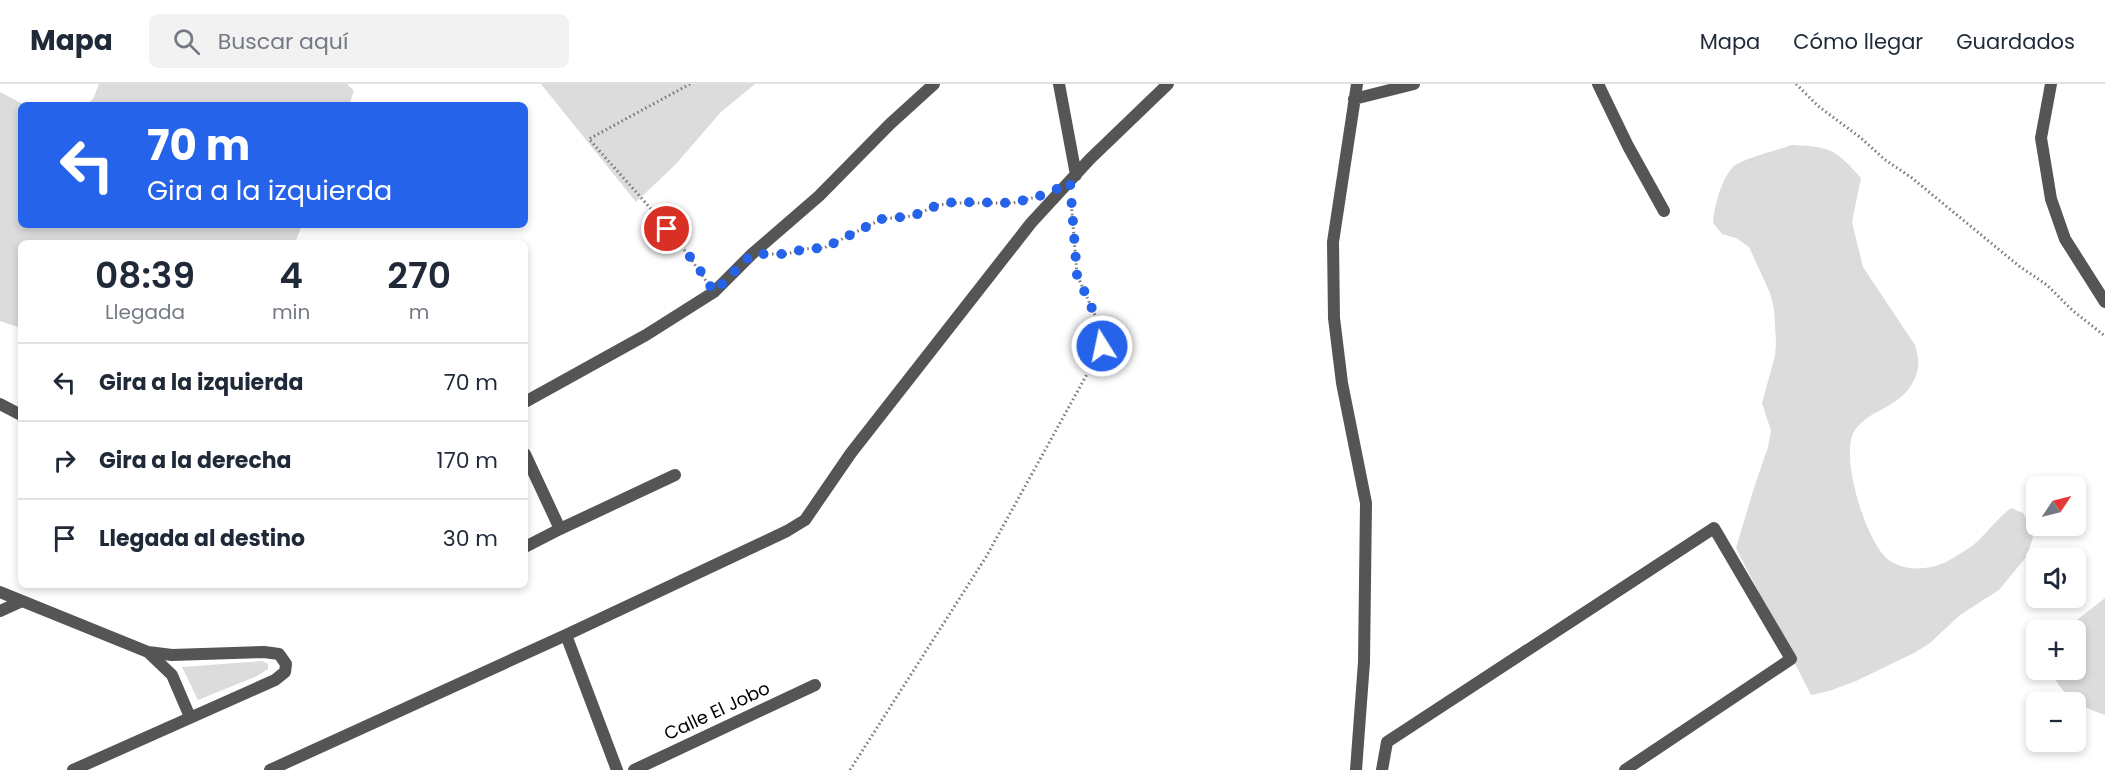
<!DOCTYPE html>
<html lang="es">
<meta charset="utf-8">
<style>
:root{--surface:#fff;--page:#f2f2f3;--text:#1f2937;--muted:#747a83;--line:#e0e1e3}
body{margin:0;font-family:Poppins,sans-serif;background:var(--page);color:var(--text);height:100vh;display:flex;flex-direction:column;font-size:22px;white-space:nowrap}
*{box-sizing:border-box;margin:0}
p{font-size:20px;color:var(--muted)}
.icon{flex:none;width:33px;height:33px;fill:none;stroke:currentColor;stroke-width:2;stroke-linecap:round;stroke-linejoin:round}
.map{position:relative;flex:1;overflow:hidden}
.panel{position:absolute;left:18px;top:156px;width:510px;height:348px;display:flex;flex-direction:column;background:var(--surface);border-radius:9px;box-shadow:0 3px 9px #0003}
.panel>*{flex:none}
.banner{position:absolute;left:18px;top:18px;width:510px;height:126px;border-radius:9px;box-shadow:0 3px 9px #0003;background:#2563eb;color:#fff;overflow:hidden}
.needle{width:39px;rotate:55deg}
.buttons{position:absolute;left:2026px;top:392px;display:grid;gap:12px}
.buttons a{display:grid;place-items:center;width:60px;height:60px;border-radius:9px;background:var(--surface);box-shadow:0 3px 9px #0003;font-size:30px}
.pin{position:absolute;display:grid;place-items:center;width:51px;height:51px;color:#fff;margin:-26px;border:3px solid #fff;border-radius:50%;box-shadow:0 2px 6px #0007}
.me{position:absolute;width:66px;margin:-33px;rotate:350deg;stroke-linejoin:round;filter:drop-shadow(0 0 4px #0008)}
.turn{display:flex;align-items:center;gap:21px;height:126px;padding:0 30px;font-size:27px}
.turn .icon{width:78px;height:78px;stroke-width:2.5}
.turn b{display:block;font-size:42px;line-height:51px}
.eta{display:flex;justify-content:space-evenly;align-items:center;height:102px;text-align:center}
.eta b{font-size:36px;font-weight:600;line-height:42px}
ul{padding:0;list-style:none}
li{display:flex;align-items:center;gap:18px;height:78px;padding:0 30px;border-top:2px solid var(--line)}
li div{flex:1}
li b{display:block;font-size:22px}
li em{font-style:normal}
header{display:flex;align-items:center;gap:36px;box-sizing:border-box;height:84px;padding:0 30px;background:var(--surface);border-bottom:2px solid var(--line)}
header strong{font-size:28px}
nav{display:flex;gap:33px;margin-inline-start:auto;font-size:21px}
.search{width:420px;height:54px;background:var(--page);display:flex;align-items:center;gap:15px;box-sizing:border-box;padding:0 21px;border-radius:9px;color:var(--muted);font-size:22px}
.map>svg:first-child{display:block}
</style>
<header>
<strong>Mapa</strong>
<div class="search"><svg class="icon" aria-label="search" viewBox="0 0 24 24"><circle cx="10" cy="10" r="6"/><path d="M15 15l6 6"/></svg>Buscar aquí</div>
<nav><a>Mapa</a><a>Cómo llegar</a><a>Guardados</a></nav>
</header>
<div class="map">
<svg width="2105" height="686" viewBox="0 0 2105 686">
<rect width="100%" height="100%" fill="#fff"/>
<path fill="#dcdcdc" d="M 99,0 L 347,0 L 354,7 L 349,21 L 86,21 L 93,15 Z
M 541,0 L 755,0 L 721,28 L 676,80 L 636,118 Z
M 0,8 L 25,21 L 21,21 L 21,141 L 302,141 L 295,159 L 21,159 L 21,244 L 0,237 Z
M 1792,61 C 1832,63 1835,65 1861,94 L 1852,138 L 1863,183 L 1915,261 C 1919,274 1920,284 1914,296 C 1900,325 1872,323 1855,346 C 1838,370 1867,462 1890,477 C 1905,487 1928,486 1944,479 C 1955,473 1969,465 1978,457 C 1990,445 1998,434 2011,424 L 2023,429 L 2031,441 L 2033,453 L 2027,472 L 1999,506 L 1960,531 L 1930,559 L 1914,569 L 1856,597 L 1829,607 L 1811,611 L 1736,464 L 1753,407 L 1768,363 L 1771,347 L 1762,319 L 1775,272 L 1776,258 L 1774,225 L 1770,209 L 1749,163 L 1736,154 L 1722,150 L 1713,139 C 1714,123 1722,93 1734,82 C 1742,75 1780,65 1792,61 Z
M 2105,514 L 2105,631 C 2080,622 2060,612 2051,585 L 2076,585 L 2076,546 L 2064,546 Z
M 262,577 L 268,580 L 268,585 L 257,592 L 198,616 L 182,583 Z"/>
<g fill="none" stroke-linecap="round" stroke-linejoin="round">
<path stroke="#777" stroke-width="3" stroke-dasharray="1.5 3" stroke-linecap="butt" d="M 690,0 L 589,55 C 629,101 673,146 706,197
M 1796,0 L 1818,22 L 1861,54 L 1884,75 L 1912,94 L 2019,182 L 2047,201 L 2072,226 L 2105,252
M 772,170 L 787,170 L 804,165 L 824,164 L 882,135 L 913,132 L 938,121 L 954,119 L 1013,119 L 1036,113
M 850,686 L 986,473 L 1102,263 L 1103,249 L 1077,191 L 1071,116"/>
<path stroke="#555" stroke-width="12" d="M 1059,0 L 1076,91
M 1598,0 L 1628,62 L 1664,127
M 2051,0 L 2041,54 L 2051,115 L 2065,155 L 2105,218
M 1354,15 L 1414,0
M 525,318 L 646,251 L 714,208 L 752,170 L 819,112 L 890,40 L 934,0
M 0,320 L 21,331
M 525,370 L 560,445
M 525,463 L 560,445 L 675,391
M 0,508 L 148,568 L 172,571 L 264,568 L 279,570 L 286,580 L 285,588 L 275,596 L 73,686
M 0,527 L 22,517
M 566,551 L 617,686
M 148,568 L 172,591 L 190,633
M 270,686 L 566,551 L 787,447 L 805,436 L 851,369 L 1031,139 L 1090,75 L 1168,0
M 634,686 L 815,601
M 1356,686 L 1364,578 L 1366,419 L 1342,299 L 1334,234 L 1333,158 L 1357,0
M 1382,686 L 1387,658 L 1714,444 L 1791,575 L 1625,686"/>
</g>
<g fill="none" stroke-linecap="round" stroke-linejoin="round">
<path stroke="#2563eb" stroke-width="10" stroke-dasharray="0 18" d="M 667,145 L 696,180 L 714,208 L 752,170 L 788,170 L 804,165 L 824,164 L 882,135 L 913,132 L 938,121 L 954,118 L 1013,119 L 1047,110 L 1070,98 L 1077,191 L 1103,249 L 1102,262"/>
</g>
<g text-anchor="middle" stroke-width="4.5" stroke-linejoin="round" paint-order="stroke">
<g font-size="18" fill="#000" stroke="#fff">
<text transform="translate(717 627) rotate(-25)" y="6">Calle El Jobo</text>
</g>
</g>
</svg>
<div class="buttons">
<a><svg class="needle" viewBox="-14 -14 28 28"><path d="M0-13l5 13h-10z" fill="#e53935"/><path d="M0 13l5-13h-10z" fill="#747a83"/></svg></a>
<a><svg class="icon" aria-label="sound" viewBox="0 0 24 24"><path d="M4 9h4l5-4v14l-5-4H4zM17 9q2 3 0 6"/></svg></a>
<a>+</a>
<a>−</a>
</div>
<div class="pin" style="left:667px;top:145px;background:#d93025"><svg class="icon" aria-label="arrive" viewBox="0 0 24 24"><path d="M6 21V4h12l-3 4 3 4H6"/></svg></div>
<svg class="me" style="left:1102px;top:262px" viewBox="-20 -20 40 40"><circle r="17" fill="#2563eb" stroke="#fff" stroke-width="3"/><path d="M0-11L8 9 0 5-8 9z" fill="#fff"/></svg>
<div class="banner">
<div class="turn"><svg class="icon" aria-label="left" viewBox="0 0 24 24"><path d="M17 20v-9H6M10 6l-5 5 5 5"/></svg><div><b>70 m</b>Gira a la izquierda</div></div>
</div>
<section class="panel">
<div class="eta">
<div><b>08:39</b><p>Llegada</p></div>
<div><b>4</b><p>min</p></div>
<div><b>270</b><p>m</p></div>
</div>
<ul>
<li><svg class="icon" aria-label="left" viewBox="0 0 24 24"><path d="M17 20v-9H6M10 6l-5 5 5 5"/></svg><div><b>Gira a la izquierda</b></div><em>70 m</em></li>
<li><svg class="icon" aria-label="right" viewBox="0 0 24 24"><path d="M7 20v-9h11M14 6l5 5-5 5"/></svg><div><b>Gira a la derecha</b></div><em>170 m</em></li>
<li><svg class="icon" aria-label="arrive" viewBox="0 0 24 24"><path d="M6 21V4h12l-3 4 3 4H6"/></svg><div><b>Llegada al destino</b></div><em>30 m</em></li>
</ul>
</section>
</div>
